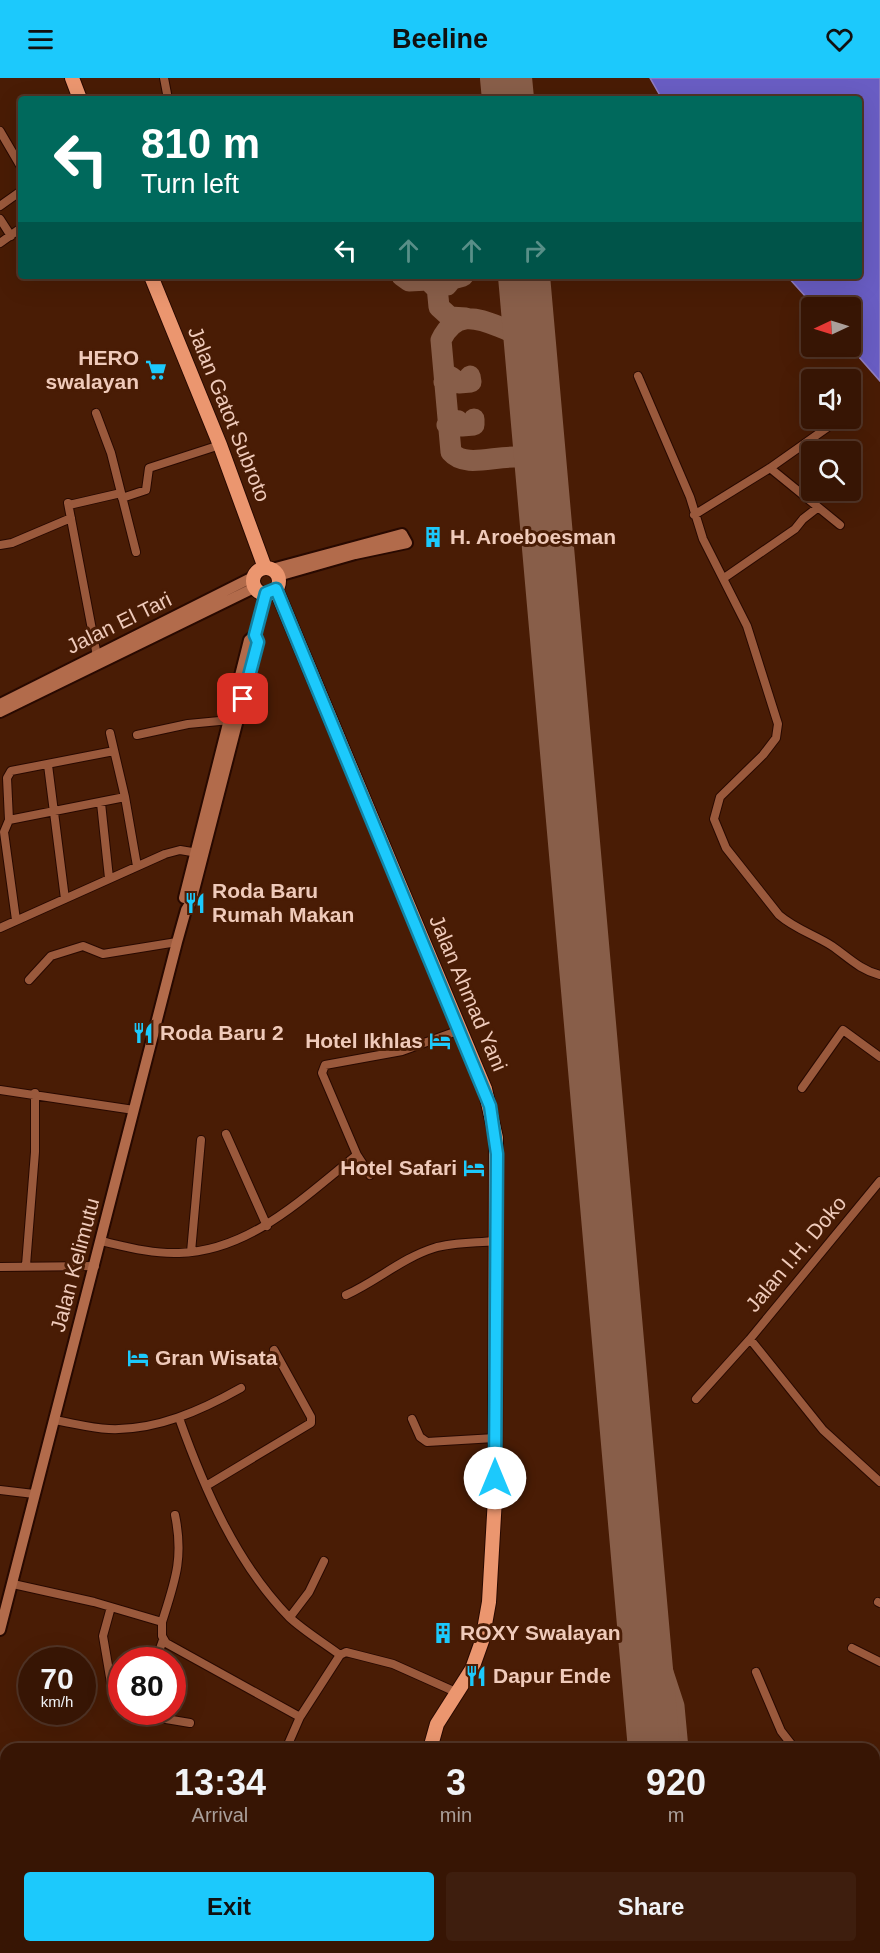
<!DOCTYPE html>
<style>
:root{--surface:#371504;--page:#3e1e0e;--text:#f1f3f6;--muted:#aa9f9a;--line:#513426;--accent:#1cc9fc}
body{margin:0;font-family:Arial,sans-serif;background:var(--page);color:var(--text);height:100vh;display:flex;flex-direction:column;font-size:22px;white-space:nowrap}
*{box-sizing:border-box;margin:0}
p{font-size:20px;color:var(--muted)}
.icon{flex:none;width:33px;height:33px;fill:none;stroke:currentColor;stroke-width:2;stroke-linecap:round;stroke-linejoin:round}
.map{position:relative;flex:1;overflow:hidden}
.panel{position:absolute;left:0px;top:1665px;width:880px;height:210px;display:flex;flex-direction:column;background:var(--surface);border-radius:18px 18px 0 0;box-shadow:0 6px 24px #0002,0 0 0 2px var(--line)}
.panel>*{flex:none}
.hud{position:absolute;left:18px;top:18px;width:844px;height:183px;border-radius:6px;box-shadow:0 6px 24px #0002,0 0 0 2px var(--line);background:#00695c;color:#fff;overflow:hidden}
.needle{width:39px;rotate:266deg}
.fabs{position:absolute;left:801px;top:219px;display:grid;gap:12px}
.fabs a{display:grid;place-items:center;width:60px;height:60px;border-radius:6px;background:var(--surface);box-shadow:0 6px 24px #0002,0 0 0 2px var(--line);font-size:30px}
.speed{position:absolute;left:18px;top:1569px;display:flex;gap:12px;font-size:30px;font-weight:700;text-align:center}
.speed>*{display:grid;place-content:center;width:78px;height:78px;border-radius:50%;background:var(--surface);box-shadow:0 6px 24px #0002,0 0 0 2px var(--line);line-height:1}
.speed small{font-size:15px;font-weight:400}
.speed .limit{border:9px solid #d22;background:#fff;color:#111}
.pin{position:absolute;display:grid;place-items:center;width:51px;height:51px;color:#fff;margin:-26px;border-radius:12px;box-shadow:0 3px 9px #0006}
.me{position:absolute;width:66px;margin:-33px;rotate:0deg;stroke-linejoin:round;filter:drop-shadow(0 0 4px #0008)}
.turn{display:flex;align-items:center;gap:21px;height:126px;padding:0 24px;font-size:27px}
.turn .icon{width:78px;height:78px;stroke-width:2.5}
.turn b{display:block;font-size:42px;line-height:51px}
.lanes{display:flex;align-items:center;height:57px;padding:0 24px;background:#0003;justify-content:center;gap:30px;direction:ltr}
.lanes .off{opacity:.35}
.eta{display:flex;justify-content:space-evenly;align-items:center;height:102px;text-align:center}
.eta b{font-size:36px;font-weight:700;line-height:42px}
.button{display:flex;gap:12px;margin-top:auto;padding:12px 24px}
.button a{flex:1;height:69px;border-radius:6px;background:var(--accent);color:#111;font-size:24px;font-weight:700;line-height:69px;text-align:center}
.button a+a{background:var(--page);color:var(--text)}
header{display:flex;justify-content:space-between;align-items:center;height:78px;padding:0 24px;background:var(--accent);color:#111;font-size:27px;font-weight:700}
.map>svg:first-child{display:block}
</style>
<header><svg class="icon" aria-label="menu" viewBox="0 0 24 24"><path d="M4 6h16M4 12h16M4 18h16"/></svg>Beeline<svg class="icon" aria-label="heart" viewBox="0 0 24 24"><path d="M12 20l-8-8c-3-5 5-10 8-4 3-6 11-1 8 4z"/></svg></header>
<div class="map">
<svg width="880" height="1875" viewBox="0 0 880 1875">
<rect width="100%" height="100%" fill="#491c05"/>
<path fill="#695dc3" stroke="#917ec0" stroke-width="1.5" d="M 650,0 L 880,0 L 880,303 L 850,269 L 850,230 L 815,229 L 787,198 L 860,198 L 860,21 L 662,21 Z"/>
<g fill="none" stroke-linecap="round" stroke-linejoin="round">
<path stroke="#885e49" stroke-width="21" d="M 502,0 L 507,11
M 402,198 L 409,203 L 428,202 L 437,211
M 436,198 L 439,229 L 450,239 L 466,240
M 436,204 L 447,207 L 452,201 L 463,198
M 531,275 C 525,259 514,255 500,249 C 475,239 455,233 441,262 L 451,374 C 469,395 512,368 536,385 L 542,398
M 444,304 L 451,299 L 459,305 L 471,304 L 470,298
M 447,347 L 458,343 L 462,348 L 474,347 L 474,341
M 521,379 L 534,372 L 538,361
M 642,1530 L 674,1628 L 678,1671"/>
<path stroke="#885e49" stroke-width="52" d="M 506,0 L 508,21
M 524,198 L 654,1671"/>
<defs>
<path id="street" d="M 164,0 L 168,21
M 0,53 L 21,89
M 0,128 L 21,113
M 0,141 L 11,158
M 0,165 L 21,150
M 638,298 L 690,419 L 703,461 L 747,548 L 778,646 L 776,660 L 763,677 L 720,719 L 714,741 L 726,770 L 779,837 C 795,851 815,857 832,868 C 848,879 860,892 880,897
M 96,335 L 111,375 L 136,474
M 770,390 L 840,447
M 122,420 L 146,412 L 149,390 L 220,367
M 68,425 L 97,578
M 69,427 L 121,415
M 694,437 L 770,390 L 838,342
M 0,467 L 12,465 L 71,440
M 724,500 L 795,451 L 803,441 L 817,430
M 110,655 L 125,719 L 137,788
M 137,657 L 188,646 L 230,642
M 48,687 L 65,821
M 101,725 L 109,800
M 9,742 L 7,700 L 11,693 L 114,673
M 16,842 L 4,754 L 9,742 L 125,719
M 0,850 L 165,776 L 180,772 L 198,775
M 29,902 L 51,878 L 83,868 L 103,876 L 177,864
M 802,1010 L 843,952 L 880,979
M 0,1012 L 134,1032
M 226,1056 L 267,1148
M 370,1097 L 357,1077 L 322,995 L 325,987 L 402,973 L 460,952
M 880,1103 L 750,1261 L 823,1352 L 880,1404
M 101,1163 C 127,1169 153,1176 179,1175 C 251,1173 305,1118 357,1077
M 191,1174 L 201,1062
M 26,1187 L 35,1074 L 35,1015
M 0,1189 L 95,1188
M 346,1217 C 377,1203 402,1180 434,1170 C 453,1164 475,1165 495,1163
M 696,1321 L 750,1261
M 179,1340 C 204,1410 236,1485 289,1539 C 304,1553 324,1565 340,1577
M 412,1341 L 420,1359 L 427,1364 L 495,1360
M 54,1342 C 72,1345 91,1350 109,1351 C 156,1353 202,1332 241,1310
M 206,1408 L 311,1345 L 311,1339 L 274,1272
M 0,1412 L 34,1416
M 13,1506 L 94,1524 L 162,1544 L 162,1558 L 166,1565 L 300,1639
M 878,1524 L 880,1525
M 111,1529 L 103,1558 L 112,1611
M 290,1539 L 309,1514 L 324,1483
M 162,1544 C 175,1503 184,1480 175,1437
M 852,1570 L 880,1584
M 156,1582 L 163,1562
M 756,1594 L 781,1653 L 795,1671
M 161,1634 L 160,1640 L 190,1645
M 286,1671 L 300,1639 L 340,1577 L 346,1574 L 393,1586 L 458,1615
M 874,1737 L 880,1740
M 874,1851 L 880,1844
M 190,1869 L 196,1875
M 272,1869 L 273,1875
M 39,1875 L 42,1869
M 427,1875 L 438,1869
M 853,1875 L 860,1869"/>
<path id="secondary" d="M 272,491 L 402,456 L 407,465 L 355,476 L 278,498
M 0,626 L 255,498
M 0,634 L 256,509
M 184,820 L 249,562 L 255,557 L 266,515
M 0,1552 L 177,864 L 186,832 L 191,824 L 258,564 L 255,557"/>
<path id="highway" d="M 72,0 L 80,21
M 151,198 L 220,367 L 265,490
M253 503a13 13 0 1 1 26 0a13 13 0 1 1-26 0Z
M 276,511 L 485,1011 L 496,1060 L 495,1420 L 489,1524 L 482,1563 L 472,1591 L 437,1646 L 430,1671
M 474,1869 L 475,1875"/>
</defs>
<use href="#street" stroke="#280900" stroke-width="10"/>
<use href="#secondary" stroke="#280900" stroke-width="14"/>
<use href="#highway" stroke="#280900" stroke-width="16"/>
<use href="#street" stroke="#9a593c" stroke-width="8"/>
<use href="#secondary" stroke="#b26b4b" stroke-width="10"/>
<use href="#highway" stroke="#eb966f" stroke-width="14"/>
</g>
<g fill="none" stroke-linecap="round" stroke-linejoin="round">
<defs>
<path id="route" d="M 243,621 L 258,564 L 255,557 L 266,515 L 276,511 L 490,1028 L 497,1076 L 495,1400"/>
</defs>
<use href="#route" stroke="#1283a4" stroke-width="15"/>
<use href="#route" stroke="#1cc9fc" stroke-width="10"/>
</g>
<defs>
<symbol id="supermarket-bare" viewBox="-9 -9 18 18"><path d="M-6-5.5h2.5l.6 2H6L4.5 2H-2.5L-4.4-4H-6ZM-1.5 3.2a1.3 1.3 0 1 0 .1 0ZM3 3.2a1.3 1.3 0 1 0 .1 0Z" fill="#1cc9fc" stroke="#491c05" stroke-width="2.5" paint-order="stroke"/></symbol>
<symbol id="building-bare" viewBox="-9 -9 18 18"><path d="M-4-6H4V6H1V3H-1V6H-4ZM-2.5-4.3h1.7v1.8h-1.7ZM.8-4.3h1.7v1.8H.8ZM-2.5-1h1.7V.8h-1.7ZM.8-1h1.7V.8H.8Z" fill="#1cc9fc" stroke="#491c05" stroke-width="2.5" paint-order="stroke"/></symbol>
<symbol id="restaurant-bare" viewBox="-9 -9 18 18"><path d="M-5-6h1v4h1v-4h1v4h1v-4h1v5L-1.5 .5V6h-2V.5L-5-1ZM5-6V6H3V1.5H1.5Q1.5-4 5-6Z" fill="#1cc9fc" stroke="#491c05" stroke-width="2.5" paint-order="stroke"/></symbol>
<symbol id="hotel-bare" viewBox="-9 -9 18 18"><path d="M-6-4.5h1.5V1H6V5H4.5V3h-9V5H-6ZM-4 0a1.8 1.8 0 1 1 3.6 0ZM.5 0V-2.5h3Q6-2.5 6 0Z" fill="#1cc9fc" stroke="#491c05" stroke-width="2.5" paint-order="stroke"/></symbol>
</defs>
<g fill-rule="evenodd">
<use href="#supermarket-bare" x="141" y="277" width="30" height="30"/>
<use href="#building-bare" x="418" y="444" width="30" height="30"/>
<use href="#restaurant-bare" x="180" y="810" width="30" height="30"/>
<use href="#restaurant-bare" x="128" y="940" width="30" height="30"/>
<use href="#hotel-bare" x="425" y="948" width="30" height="30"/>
<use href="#hotel-bare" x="459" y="1075" width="30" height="30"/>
<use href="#hotel-bare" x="123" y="1265" width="30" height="30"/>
<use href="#building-bare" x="428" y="1540" width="30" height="30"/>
<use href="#restaurant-bare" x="461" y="1583" width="30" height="30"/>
</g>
<g text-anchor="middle" stroke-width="6" stroke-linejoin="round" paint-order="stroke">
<g font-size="21" font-weight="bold" fill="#efcaba" stroke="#491c05" text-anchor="start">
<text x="139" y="287" text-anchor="end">HERO<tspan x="139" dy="24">swalayan</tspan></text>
<text x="450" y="466">H. Aroeboesman</text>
<text x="212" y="820">Roda Baru<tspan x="212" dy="24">Rumah Makan</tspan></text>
<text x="160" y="962">Roda Baru 2</text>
<text x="423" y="970" text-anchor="end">Hotel Ikhlas</text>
<text x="457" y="1097" text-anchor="end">Hotel Safari</text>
<text x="155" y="1287">Gran Wisata</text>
<text x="460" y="1562">ROXY Swalayan</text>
<text x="493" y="1605">Dapur Ende</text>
</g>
<g font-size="21" fill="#efcaba" stroke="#491c05">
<text transform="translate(229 336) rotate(68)" y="7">Jalan Gatot Subroto</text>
<text transform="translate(119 545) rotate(-26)" y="7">Jalan El Tari</text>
<text transform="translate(468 915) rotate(67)" y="7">Jalan Ahmad Yani</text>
<text transform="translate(796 1176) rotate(-50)" y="7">Jalan I.H. Doko</text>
<text transform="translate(75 1187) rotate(-75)" y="7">Jalan Kelimutu</text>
</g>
</g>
</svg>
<div class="fabs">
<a><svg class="needle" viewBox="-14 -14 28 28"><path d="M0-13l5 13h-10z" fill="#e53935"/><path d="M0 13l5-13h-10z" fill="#aa9f9a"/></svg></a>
<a><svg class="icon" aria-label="sound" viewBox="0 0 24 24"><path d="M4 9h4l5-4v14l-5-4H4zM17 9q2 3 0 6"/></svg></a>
<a><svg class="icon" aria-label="search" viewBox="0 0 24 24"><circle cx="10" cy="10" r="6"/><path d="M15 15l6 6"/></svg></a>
</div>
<div class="speed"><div>70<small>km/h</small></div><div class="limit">80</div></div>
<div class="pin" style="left:243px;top:621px;background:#d93025"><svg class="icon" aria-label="arrive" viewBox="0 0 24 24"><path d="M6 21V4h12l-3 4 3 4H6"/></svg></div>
<svg class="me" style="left:495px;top:1400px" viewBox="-20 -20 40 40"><circle r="19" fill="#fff"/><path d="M0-13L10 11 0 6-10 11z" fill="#1cc9fc"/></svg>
<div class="hud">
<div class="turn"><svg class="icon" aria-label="left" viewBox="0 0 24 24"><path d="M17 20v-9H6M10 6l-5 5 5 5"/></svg><div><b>810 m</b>Turn left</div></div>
<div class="lanes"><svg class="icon" aria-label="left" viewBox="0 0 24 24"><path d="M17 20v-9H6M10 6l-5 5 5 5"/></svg><svg class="icon off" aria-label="ahead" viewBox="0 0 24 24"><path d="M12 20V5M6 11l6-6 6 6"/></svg><svg class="icon off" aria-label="ahead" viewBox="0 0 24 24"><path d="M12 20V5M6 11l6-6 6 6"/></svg><svg class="icon off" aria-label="right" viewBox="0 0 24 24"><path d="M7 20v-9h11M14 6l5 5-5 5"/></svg></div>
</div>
<section class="panel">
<div class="eta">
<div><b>13:34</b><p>Arrival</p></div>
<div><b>3</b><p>min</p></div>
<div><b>920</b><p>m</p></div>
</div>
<div class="button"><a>Exit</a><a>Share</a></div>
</section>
</div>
